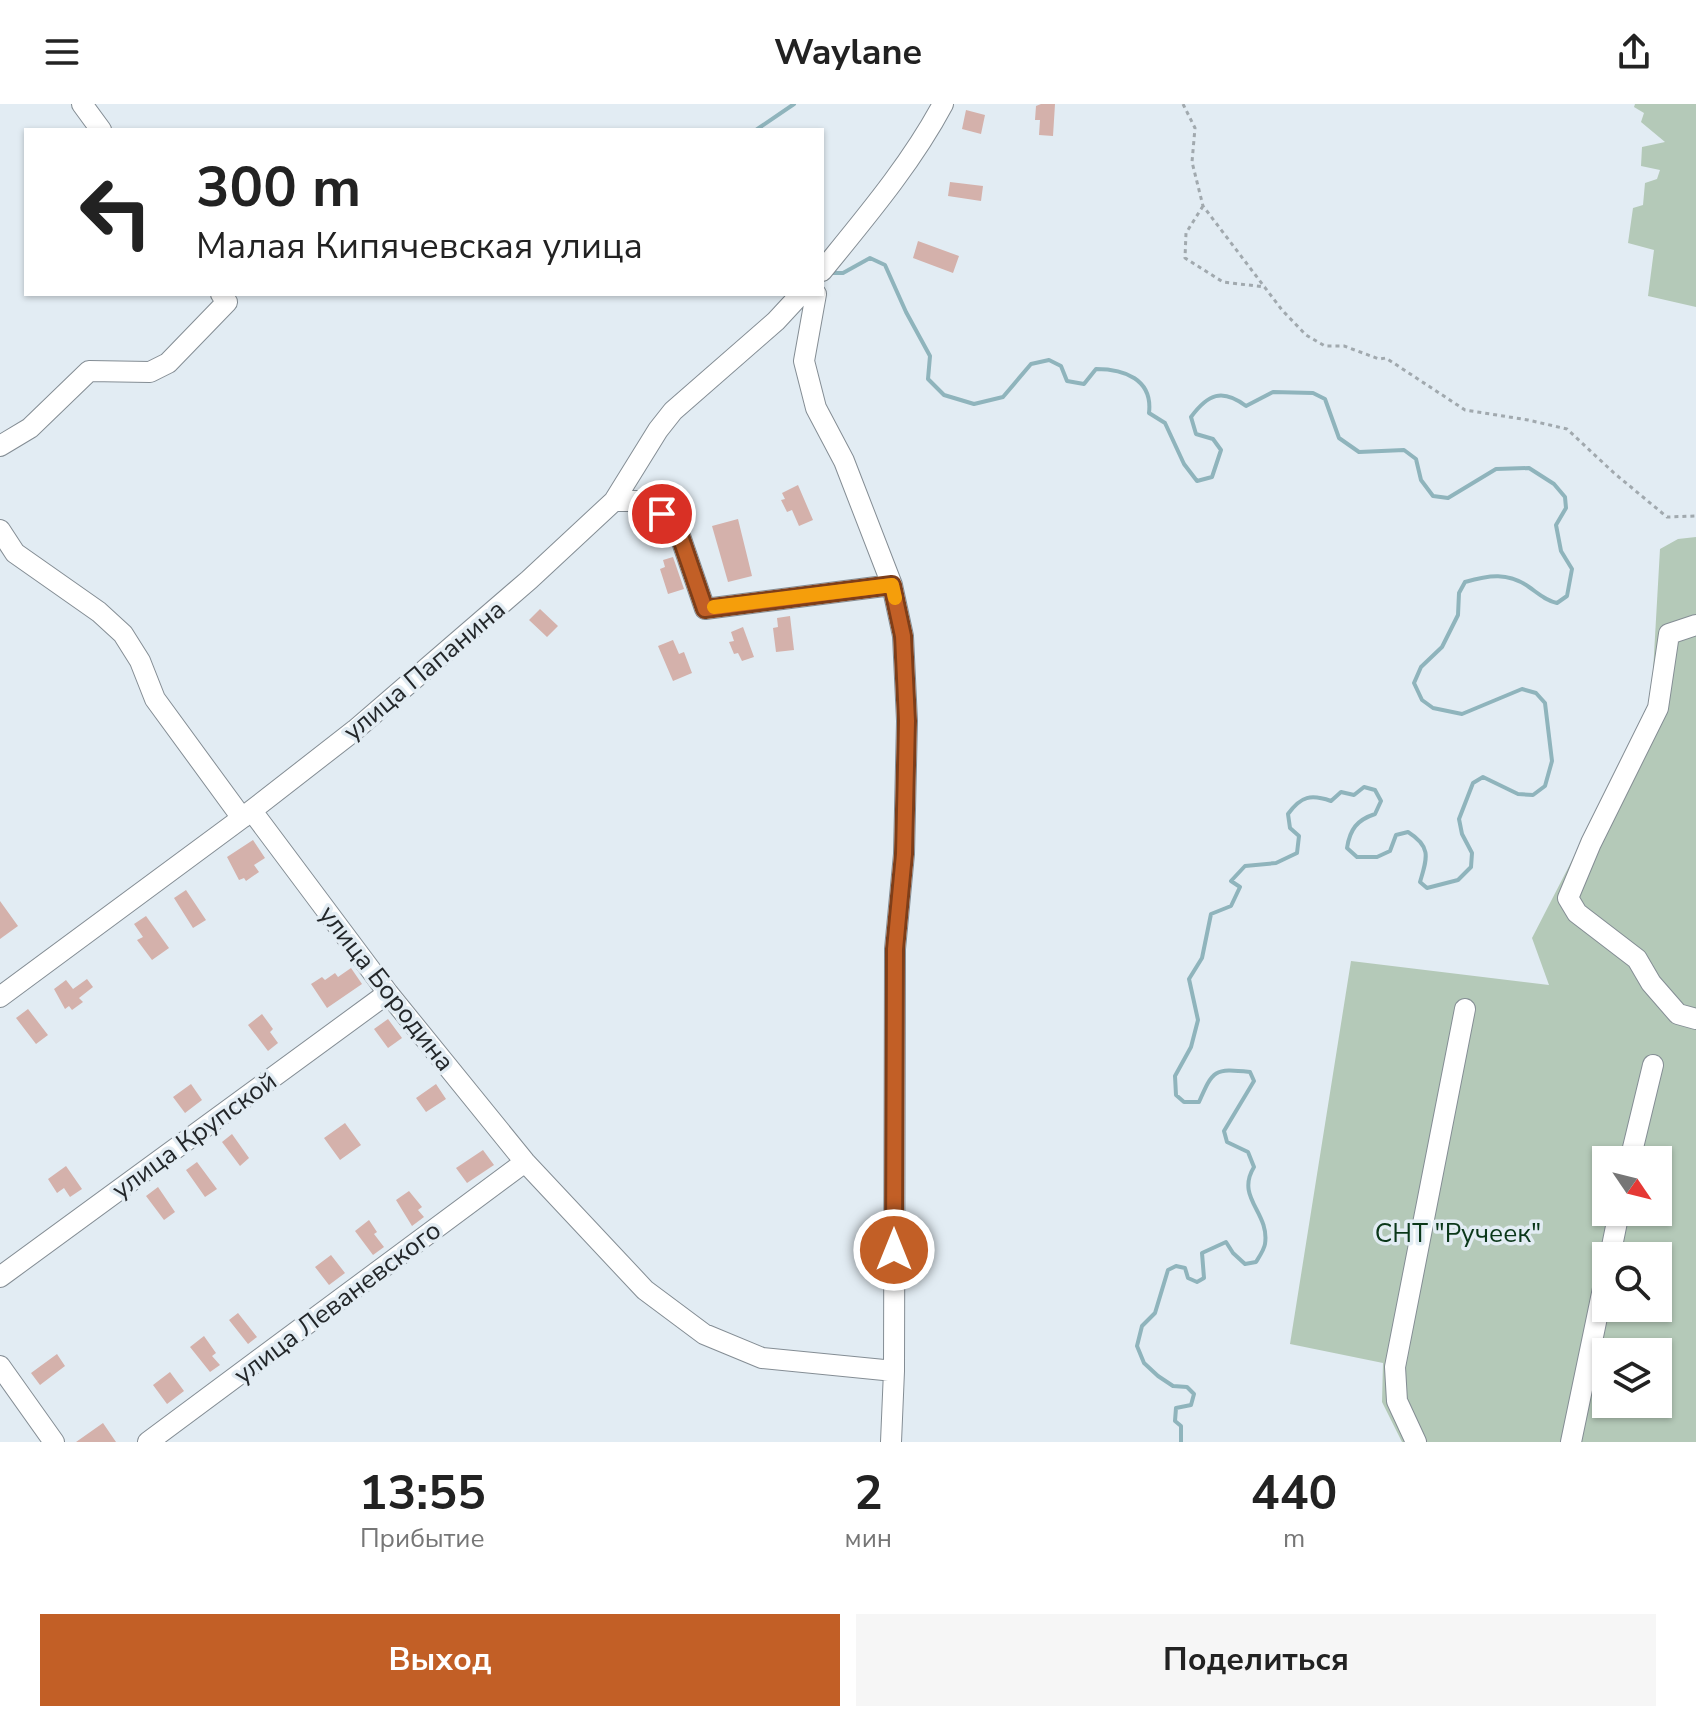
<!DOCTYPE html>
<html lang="ru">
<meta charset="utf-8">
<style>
:root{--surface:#fff;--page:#f6f6f6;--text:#222;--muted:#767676;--accent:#c25f26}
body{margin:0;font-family:"Nunito Sans",sans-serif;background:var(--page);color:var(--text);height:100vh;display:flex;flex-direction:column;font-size:30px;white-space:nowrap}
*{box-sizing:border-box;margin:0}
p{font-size:26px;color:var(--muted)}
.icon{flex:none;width:44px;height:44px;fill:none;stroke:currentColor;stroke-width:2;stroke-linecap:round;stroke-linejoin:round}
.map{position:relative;height:1338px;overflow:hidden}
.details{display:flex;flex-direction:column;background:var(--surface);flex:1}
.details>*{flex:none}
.banner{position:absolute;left:24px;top:24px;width:800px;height:168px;border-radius:0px;box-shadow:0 2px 6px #0004;background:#fff;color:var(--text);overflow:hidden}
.needle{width:52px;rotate:125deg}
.tools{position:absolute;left:1592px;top:1042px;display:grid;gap:16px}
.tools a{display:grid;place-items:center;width:80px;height:80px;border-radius:0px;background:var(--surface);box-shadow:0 2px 6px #0004;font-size:40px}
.pin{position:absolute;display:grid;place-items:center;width:68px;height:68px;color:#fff;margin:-34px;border:4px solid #fff;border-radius:50%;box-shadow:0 2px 8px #0007}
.me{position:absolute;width:88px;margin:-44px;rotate:0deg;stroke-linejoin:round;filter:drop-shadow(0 0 6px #0008)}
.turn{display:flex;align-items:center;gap:28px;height:168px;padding:0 40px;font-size:36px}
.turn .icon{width:104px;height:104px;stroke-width:2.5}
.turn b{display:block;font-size:56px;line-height:68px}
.eta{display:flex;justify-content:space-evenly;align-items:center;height:136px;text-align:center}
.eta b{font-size:48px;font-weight:700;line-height:56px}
.button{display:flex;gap:16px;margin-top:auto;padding:16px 40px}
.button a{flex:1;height:92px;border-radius:0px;background:var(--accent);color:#fff;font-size:32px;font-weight:700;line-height:92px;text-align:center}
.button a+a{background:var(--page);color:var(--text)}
header{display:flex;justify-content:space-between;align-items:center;height:104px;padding:0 40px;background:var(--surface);font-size:36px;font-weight:700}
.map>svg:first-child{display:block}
</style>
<header><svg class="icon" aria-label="menu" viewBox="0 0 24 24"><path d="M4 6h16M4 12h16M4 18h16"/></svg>Waylane<svg class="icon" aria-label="share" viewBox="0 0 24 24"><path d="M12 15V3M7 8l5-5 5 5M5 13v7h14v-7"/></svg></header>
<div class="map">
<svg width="1696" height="1338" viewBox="0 0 1696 1338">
<rect width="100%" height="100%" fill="#e2ecf3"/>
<path fill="#b4c9b8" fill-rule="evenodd" d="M 1635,0 L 1696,0 L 1696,203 L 1648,192 L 1654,146 L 1628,139 L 1633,104 L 1643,101 L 1645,79 L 1657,75 L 1660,66 L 1641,62 L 1642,43 L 1665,38 L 1641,18 L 1644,9 L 1634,3 Z
M 1696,433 L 1696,1338 L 1402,1338 L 1382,1298 L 1383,1259 L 1290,1240 L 1351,857 L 1549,881 L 1532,834 L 1651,603 L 1660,445 L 1678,435 ZM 1606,1056 L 1658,1056 L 1658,1108 L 1606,1108 ZM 1606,1152 L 1658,1152 L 1658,1204 L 1606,1204 ZM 1606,1248 L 1658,1248 L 1658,1300 L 1606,1300 Z"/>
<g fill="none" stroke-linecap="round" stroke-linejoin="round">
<path stroke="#8fb4bc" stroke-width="4" d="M 756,26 L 794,0
M 828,169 L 843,169 L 870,154 L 885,161 L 906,208 L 930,252 L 928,275 L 944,291 L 974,300 L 1003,293 L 1031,260 L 1049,256 L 1061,262 L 1067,277 L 1084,280 L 1096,265 C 1124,265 1153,275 1149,309 L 1165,319 L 1184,360 L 1197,377 L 1212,373 L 1221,346 L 1213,335 L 1196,330 L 1191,313 C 1208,290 1222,284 1246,302 L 1273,288 L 1313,289 L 1325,295 L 1339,334 L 1359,348 L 1404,346 L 1416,355 L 1421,376 L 1433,392 L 1448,394 L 1496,365 L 1529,364 L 1554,380 L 1565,393 L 1566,404 L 1556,421 L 1561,447 L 1572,465 L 1567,492 L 1557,499 C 1545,496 1539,490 1529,483 C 1508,468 1489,471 1465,478 L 1459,489 L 1458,511 L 1442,543 L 1421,563 L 1414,579 L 1422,596 L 1433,604 L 1462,610 L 1522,585 L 1536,589 L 1545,599 L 1552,657 L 1545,682 L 1533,691 L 1518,690 L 1483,673 L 1473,679 L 1459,715 L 1462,730 L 1472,749 L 1471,763 L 1458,776 L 1427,784 L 1420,778 C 1427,754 1432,743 1408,728 L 1396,731 L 1390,747 L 1377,753 L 1357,753 L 1347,744 C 1350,725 1357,716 1375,710 L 1381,697 L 1375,686 L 1364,683 L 1354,691 L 1341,688 L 1331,697 C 1311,690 1301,692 1288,710 L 1290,724 L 1299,732 L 1297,749 L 1276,759 L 1245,762 L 1231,777 L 1240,783 L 1231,802 L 1211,810 L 1202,854 L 1189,875 L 1198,916 L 1191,943 L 1175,972 L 1176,991 L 1184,998 L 1199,998 C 1213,966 1214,964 1250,968 L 1254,977 L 1224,1027 L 1227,1038 L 1248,1048 L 1254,1063 C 1235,1094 1270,1108 1265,1140 C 1264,1146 1259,1153 1256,1158 L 1245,1160 L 1233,1149 L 1226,1138 L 1202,1149 L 1204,1174 L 1197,1178 L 1188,1174 L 1185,1164 L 1176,1162 L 1168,1166 L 1155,1209 L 1142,1222 L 1137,1242 L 1144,1259 L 1158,1272 L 1173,1282 L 1187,1283 L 1194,1290 L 1191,1301 L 1176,1304 L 1175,1317 L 1181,1322 L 1181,1338"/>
</g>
<path fill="#d4b1ab" d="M 1041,0 L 1055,0 L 1053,32 L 1039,31 L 1040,16 L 1035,16 L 1036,2 Z
M 966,6 L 985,11 L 981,30 L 962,25 Z
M 950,78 L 983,82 L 981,97 L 948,92 Z
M 918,137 L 959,152 L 953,169 L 913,154 Z
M 798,381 L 813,416 L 799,422 L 792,406 L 787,408 L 781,396 L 785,395 L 782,389 Z
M 738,415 L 752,472 L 728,478 L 712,422 Z
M 673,453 L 684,485 L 668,490 L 660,465 L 665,463 L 663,456 Z
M 540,505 L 558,522 L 547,533 L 529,516 Z
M 790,512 L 794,546 L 776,548 L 773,524 L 778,523 L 777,514 Z
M 743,523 L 754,553 L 742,557 L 738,549 L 734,550 L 729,538 L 734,537 L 731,528 Z
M 673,536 L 679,550 L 684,548 L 692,569 L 673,577 L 658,542 Z
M 253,736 L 265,754 L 254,761 L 259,768 L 246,777 L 244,774 L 239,776 L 227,753 Z
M 186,786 L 206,816 L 193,824 L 174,794 Z
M 0,797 L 18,822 L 0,835 Z
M 146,812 L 169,844 L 152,856 L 137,836 L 143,833 L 134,820 Z
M 351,864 L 362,880 L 327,904 L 311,880 L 322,873 L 325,876 L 335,869 L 338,873 Z
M 87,875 L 93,883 L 79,894 L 83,898 L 72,906 L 69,902 L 65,905 L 54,885 L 66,876 L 73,885 Z
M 28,905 L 48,931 L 36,940 L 16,914 Z
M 262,910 L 273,925 L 270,928 L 278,939 L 268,947 L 248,921 Z
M 388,915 L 402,934 L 388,944 L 374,925 Z
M 191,980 L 202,996 L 185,1009 L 173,993 Z
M 436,980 L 446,995 L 426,1008 L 416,994 Z
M 345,1019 L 361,1041 L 340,1056 L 324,1034 Z
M 232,1030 L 249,1054 L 240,1062 L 222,1038 Z
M 483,1046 L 494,1061 L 467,1079 L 456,1064 Z
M 197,1058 L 217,1085 L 205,1093 L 186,1066 Z
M 66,1062 L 82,1085 L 70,1093 L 64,1084 L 57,1089 L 48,1075 Z
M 158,1083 L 175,1108 L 164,1116 L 146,1092 Z
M 409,1087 L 422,1103 L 418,1106 L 424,1113 L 412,1122 L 396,1096 Z
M 369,1116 L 377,1128 L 374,1130 L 384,1143 L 373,1151 L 355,1127 Z
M 331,1151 L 345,1169 L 329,1181 L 315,1163 Z
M 238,1209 L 257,1233 L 248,1240 L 229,1216 Z
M 204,1232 L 216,1249 L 212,1252 L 220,1261 L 210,1268 L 190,1243 Z
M 57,1250 L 65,1262 L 40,1281 L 31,1269 Z
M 170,1268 L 184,1287 L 167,1300 L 153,1281 Z
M 103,1319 L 116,1338 L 76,1338 Z"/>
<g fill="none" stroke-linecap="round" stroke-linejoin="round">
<defs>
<path id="minor" d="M 82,0 L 101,26
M 822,167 C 865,114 911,60 943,0
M 816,190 L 804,257 L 816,304 L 844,357 L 892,481 L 903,532 L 907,617 L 904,750 L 895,845 L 894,1267 L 891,1338
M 0,342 L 30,324 L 89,267 L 150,268 L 168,259 L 227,198 L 221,190
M 614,397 L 647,397 L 677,423 L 705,505 L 892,481
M 0,426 L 15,449 L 99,508 L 123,530 L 140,557 L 155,595 L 242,714
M 1696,521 L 1669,530 L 1658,604 L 1591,739 L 1568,794 L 1577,809 L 1637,855 L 1651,879 L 1678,910 L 1696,915
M 252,707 L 388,889 L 525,1058 L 645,1186 L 704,1230 L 762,1254 L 894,1267
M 0,893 L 242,714 L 355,626 L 529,476 L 614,397 L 658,326 L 673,307 L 776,217 L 801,190
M 1630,1056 L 1653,961
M 1610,1152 L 1619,1108
M 0,1173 L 388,889
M 0,1262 L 54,1338
M 148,1338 L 525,1058
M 1416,1338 L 1397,1297 L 1395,1263 L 1465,905
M 1571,1338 L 1606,1170"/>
</defs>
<use href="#minor" stroke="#848d94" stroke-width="22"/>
<path stroke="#a1a9ae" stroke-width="3" stroke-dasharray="4 4" stroke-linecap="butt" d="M 1183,0 L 1195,24 L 1192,58 L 1203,102 L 1282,206 L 1306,231 L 1325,242 L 1344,242 L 1379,255 L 1386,254 L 1465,306 L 1528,316 L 1567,325 L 1614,369 L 1667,413 L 1696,412
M 1203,102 L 1186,129 L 1185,154 L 1223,178 L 1265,183"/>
<use href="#minor" stroke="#fff" stroke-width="20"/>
</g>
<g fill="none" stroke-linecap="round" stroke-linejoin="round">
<defs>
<path id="route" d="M 662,410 L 677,423 L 705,505 L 892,481 L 903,532 L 907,617 L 904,750 L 895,845 L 894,1146"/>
</defs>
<use href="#route" stroke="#7e3e19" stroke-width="20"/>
<use href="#route" stroke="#c25f26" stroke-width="14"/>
<path stroke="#f59e0b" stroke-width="14" d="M 714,503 L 892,481 L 895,494"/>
</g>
<g text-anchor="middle" stroke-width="7" stroke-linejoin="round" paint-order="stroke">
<g font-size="26" fill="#23272a" stroke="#e2ecf3">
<text transform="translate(424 566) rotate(-40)" y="9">улица Папанина</text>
<text transform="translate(387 884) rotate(52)" y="9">улица Бородина</text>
<text transform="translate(194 1031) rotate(-36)" y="9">улица Крупской</text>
<text transform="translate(337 1198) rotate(-37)" y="9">улица Леваневского</text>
</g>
<g font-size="26" fill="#0a3719" stroke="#e2ecf3">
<text x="1458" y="1138">СНТ "Ручеек"</text>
</g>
</g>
</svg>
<div class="tools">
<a><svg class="needle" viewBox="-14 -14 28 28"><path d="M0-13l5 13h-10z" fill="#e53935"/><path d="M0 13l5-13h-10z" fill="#767676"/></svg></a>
<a><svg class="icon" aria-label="search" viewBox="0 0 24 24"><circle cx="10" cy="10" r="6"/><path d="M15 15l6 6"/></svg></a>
<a><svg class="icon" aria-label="layers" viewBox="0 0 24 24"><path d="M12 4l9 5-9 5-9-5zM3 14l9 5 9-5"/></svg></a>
</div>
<div class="pin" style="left:662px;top:410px;background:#d93025"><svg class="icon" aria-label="arrive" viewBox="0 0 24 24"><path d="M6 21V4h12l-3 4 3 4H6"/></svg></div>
<svg class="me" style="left:894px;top:1146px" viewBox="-20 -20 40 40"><circle r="17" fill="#c25f26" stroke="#fff" stroke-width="3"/><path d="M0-11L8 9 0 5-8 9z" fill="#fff"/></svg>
<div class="banner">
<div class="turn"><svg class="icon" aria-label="left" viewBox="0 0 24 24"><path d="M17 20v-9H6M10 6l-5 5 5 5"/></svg><div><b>300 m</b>Малая Кипячевская улица</div></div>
</div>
</div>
<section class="details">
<div class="eta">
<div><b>13:55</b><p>Прибытие</p></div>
<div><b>2</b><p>мин</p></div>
<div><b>440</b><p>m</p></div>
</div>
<div class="button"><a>Выход</a><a>Поделиться</a></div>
</section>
